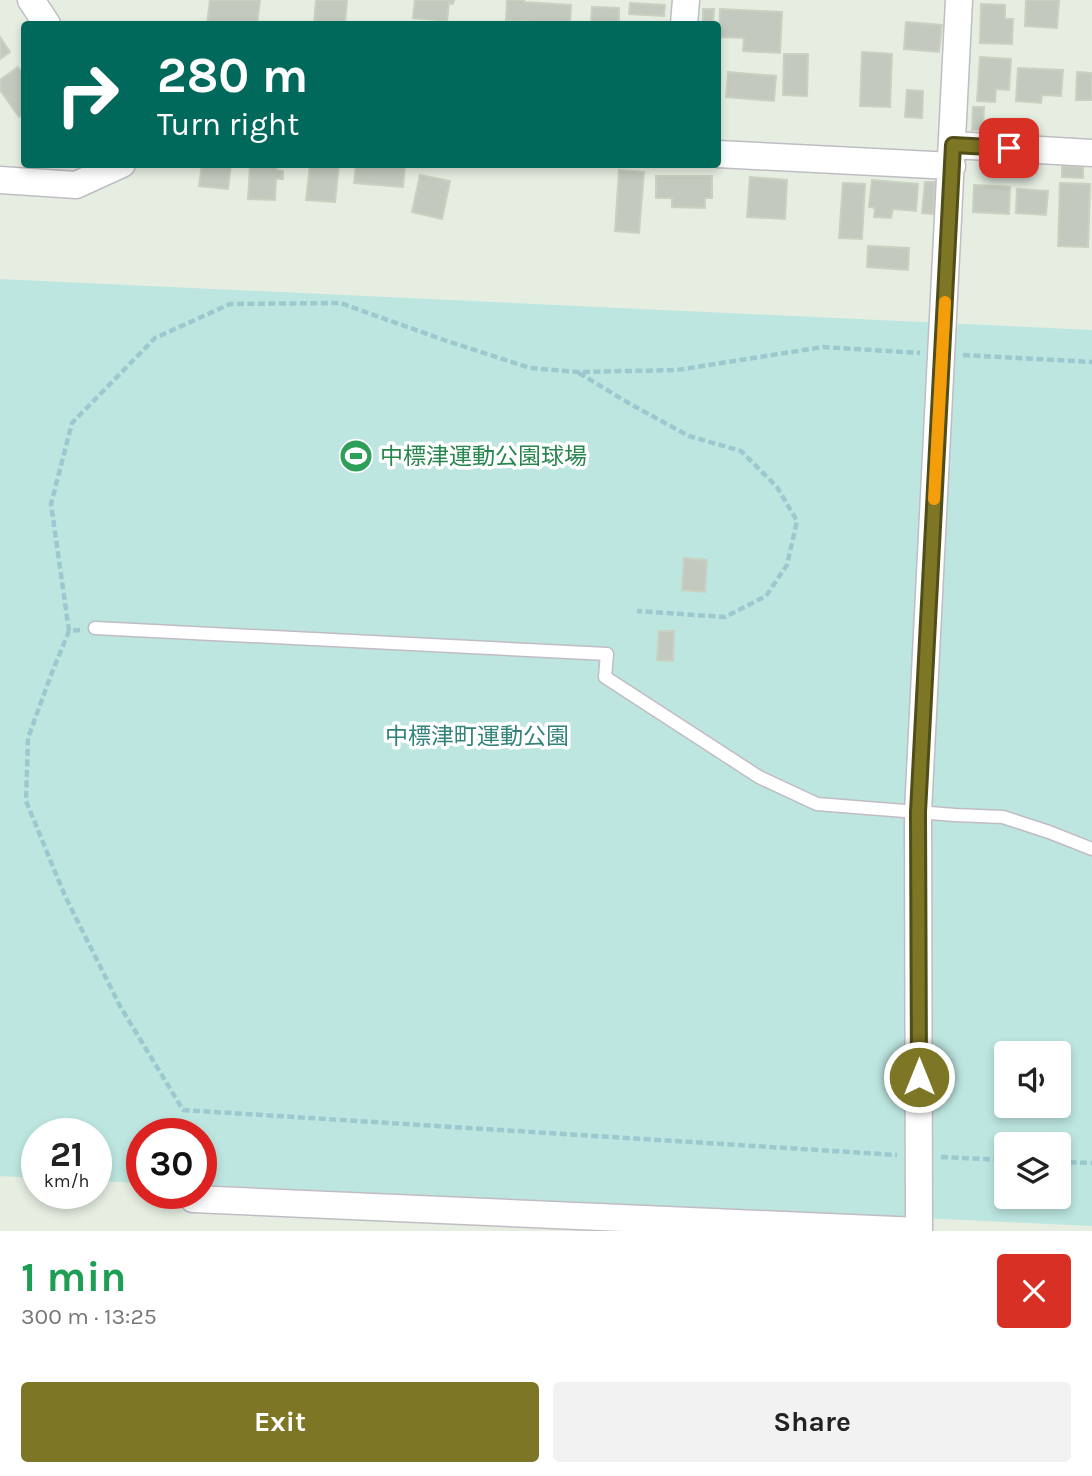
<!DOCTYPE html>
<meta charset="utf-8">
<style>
:root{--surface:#fff;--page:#f2f2f2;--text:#222;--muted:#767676;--accent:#7d7625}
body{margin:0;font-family:Karla,"Noto Sans JP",sans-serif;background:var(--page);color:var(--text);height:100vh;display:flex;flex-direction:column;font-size:26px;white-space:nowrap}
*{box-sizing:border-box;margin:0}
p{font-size:23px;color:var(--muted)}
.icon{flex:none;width:38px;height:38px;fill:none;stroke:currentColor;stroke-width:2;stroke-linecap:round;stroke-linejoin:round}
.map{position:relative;height:1231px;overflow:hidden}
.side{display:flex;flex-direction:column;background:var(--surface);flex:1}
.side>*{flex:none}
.guide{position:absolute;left:21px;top:21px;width:700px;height:147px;border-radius:7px;box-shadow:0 4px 10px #0003;background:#00695c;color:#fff;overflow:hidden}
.buttons{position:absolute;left:994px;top:1041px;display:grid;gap:14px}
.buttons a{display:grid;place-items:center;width:77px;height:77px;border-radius:7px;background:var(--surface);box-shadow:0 4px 10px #0003;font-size:35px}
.speed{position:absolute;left:21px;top:1118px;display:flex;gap:14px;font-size:35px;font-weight:700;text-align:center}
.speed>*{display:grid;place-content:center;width:91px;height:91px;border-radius:50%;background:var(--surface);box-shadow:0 4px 10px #0003;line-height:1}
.speed small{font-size:18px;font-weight:400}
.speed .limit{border:10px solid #d22;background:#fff;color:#111}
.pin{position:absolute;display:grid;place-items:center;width:60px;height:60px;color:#fff;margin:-30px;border-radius:14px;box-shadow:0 4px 10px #0006}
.me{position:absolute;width:77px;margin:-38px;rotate:0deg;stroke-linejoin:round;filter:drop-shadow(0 0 5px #0008)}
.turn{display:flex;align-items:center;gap:24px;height:147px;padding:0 21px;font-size:32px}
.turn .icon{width:91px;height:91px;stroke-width:2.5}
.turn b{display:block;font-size:49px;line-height:60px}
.round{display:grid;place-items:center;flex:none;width:74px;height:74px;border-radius:7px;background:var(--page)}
.overview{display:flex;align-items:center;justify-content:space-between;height:119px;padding:0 21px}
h1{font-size:42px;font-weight:700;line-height:52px;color:#1e9e55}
.button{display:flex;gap:14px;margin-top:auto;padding:14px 21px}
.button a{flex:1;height:80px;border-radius:7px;background:var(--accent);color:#fff;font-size:28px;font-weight:700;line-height:80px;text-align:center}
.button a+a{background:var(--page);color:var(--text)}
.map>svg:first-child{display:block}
</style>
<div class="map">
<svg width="1092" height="1231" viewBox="0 0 1092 1231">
<rect width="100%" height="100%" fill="#e6eee2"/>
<path fill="#bde6e0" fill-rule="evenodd" d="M 0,279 L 1092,330 L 1092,1226 L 201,1185 L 201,1134 L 142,1134 L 142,1183 L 96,1181 L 96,1134 L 37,1134 L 37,1178 L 0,1176 ZM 1006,1054 L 1059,1054 L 1059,1106 L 1006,1106 ZM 1006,1144 L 1059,1144 L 1059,1197 L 1006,1197 Z"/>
<path fill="#c3c9be" stroke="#c9d2c0" stroke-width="2" d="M 210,0 L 260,0 L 257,24 L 207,24 Z
M 316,0 L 347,0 L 345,24 L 314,24 Z
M 415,0 L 454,0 L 453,4 L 449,3 L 447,21 L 413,18 Z
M 507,0 L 524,0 L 524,2 L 571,5 L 570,24 L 506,20 Z
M 1026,0 L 1059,0 L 1057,28 L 1025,26 Z
M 630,3 L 665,5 L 664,16 L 629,14 Z
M 981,4 L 1005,5 L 1005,19 L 1013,19 L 1012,44 L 980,43 Z
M 592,7 L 619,8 L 619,24 L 591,24 Z
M 703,9 L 714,9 L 713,24 L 703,24 Z
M 720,9 L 782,12 L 780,53 L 743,51 L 744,38 L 719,37 Z
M 906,22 L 942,25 L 939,52 L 904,49 Z
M 0,37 L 10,52 L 0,59 Z
M 862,52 L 892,54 L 890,107 L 860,106 Z
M 784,54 L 808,54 L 807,96 L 783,95 Z
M 980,57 L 1011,59 L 1009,90 L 996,89 L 995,102 L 977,101 Z
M 18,67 L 24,76 L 24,113 L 19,117 L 0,90 L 0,80 Z
M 1018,68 L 1063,70 L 1061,96 L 1042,95 L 1041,103 L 1016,101 Z
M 728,72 L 776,76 L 774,101 L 726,97 Z
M 1077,72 L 1092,73 L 1092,100 L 1076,100 Z
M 907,90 L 923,91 L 922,118 L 905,117 Z
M 973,107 L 984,107 L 983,130 L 972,130 Z
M 202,164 L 231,164 L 228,189 L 199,186 Z
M 250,164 L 277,164 L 277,170 L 283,171 L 283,179 L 276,179 L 275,200 L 248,199 Z
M 310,164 L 339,164 L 335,202 L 306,200 Z
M 356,164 L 405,165 L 403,187 L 354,183 Z
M 989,166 L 1025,167 L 1025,176 L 989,175 Z
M 1062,166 L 1083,167 L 1083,178 L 1062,177 Z
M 619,170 L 644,172 L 639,233 L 615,231 Z
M 420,175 L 450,181 L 442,219 L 412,212 Z
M 656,176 L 712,176 L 712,198 L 705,198 L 705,208 L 672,207 L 672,198 L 656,198 Z
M 750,177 L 787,180 L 785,219 L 747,217 Z
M 872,180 L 918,184 L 916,211 L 893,209 L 891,218 L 874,217 L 875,208 L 869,207 Z
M 925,182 L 935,182 L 933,214 L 922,213 Z
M 843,183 L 865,184 L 862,239 L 839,238 Z
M 1060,183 L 1090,184 L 1088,247 L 1058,246 Z
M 974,185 L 1010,187 L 1009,214 L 973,212 Z
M 1017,189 L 1048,191 L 1046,215 L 1016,213 Z
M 868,246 L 909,248 L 908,270 L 867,267 Z
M 684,558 L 707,560 L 705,592 L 682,590 Z
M 659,631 L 674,631 L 673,661 L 657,660 Z"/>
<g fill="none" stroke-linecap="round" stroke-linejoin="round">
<defs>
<path id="lane" d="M 95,628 L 607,654 L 605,677 L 759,777 L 817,804 L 955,815 L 1003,817 L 1049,832 L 1092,849"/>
<path id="street" d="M 31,0 L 47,24
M 684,24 L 686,0
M 953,145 L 1092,153
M 718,154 L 952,166
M 0,180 L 76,185 L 122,164
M 193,1199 L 918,1231
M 919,1231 L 918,812 L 959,0"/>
</defs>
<use href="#lane" stroke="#c0bcc4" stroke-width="15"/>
<use href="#street" stroke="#c0bcc4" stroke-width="29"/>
<path stroke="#9bc9cf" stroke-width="4.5" stroke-dasharray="7 3.5" stroke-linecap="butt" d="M 963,355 L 1092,362
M 579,373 L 632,405 L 689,436 L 741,451 L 777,487 L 797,521 L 787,565 L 766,596 L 725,617 L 637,611
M 80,630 L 69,631 L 51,675 L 28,738 L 26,801 L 65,896 L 120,1006 L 183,1110 L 897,1155
M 69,631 L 51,504 L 72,423 L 155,338 L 230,304 L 340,303 L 447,341 L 530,368 L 578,372 L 677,370 L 823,347 L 920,353
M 941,1157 L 1006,1160
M 1059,1162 L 1092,1163"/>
<use href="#lane" stroke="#fff" stroke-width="12"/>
<use href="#street" stroke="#fff" stroke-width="26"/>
</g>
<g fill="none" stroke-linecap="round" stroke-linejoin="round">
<defs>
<path id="route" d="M 919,1077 L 918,812 L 953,145 L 1009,148"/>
</defs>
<use href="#route" stroke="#514d18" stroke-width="18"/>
<use href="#route" stroke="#7d7625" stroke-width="12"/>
<path stroke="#f59e0b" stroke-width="12" d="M 934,499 L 945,302"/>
</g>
<defs>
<symbol id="stadium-disc" viewBox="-11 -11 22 22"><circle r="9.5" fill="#2e9e5b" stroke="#fff"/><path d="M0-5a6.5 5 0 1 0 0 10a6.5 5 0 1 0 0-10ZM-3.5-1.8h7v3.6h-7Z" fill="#fff"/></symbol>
</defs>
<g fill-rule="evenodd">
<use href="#stadium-disc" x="337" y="437" width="38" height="38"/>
</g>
<g text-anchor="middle" stroke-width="7" stroke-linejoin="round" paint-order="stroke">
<g font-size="23" fill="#27864d" stroke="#fff" text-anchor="start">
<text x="380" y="464">中標津運動公園球場</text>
</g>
<g font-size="23" fill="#32837a" stroke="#fff">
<text x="477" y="744">中標津町運動公園</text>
</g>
</g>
</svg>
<div class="buttons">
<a><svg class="icon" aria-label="sound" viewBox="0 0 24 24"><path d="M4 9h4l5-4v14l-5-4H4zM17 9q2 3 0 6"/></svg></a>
<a><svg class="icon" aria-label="layers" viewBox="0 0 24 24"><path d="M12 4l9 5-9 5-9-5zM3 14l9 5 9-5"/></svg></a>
</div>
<div class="speed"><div>21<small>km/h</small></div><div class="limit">30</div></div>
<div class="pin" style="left:1009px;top:148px;background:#d93025"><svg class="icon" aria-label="arrive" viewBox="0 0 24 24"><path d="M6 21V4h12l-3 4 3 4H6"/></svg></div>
<svg class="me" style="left:919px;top:1077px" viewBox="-20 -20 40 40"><circle r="17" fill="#7d7625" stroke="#fff" stroke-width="3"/><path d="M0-11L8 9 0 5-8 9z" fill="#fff"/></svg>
<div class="guide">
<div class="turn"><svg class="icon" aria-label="right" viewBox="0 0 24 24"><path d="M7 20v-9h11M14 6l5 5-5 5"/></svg><div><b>280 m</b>Turn right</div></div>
</div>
</div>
<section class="side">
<div class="overview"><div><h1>1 min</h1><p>300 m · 13:25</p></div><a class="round" style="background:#d93025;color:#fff"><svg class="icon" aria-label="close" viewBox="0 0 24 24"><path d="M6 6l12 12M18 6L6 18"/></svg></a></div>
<div class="button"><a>Exit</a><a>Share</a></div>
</section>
